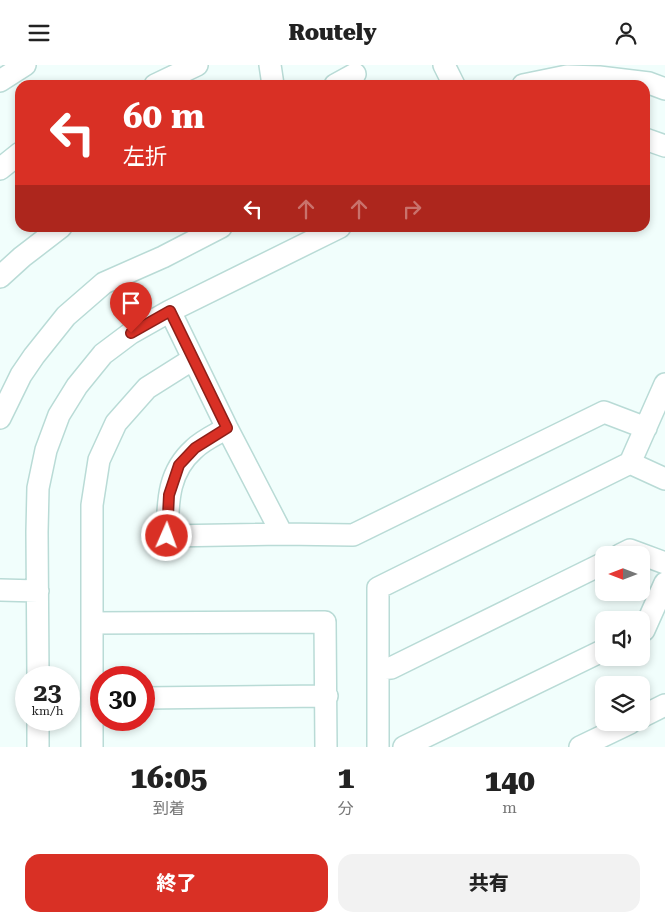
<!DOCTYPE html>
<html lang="ja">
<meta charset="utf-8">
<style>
:root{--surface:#fff;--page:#f2f2f2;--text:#222;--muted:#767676;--accent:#d93025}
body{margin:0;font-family:"Roboto Serif","Noto Sans JP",serif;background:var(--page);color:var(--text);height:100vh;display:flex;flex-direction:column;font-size:19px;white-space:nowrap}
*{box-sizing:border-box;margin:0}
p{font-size:16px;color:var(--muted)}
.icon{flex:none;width:28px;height:28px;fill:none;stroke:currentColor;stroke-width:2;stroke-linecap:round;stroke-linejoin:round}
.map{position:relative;height:682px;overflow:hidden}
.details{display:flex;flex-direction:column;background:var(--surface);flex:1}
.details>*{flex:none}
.top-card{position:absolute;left:15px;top:15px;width:635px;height:152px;border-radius:15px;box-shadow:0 2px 8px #0003;background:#d93025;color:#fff;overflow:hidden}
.needle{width:32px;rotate:270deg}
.tools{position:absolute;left:595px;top:481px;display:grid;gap:10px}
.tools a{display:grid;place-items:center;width:55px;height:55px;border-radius:10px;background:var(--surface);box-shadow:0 2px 8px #0003;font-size:25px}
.speed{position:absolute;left:15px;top:601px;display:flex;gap:10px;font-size:25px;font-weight:700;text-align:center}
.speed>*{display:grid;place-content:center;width:65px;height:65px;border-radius:50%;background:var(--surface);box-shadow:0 2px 8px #0003;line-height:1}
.speed small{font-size:12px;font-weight:400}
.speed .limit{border:8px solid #d22;background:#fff;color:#111}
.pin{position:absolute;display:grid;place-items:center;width:42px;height:42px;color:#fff;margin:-51px -21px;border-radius:50% 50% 50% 0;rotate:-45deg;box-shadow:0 0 5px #0007}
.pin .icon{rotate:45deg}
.me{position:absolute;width:55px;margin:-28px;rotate:2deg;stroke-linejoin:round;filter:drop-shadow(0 0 4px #0008)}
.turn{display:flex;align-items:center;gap:18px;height:105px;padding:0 25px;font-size:22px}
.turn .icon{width:65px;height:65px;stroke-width:2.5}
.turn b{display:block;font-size:35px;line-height:42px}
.lanes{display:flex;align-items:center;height:48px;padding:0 25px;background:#0003;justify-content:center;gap:25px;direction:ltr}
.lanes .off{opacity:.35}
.eta{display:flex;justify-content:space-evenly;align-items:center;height:85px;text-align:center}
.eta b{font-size:30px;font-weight:800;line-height:35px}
.button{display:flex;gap:10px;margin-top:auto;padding:10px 25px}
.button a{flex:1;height:58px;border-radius:15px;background:var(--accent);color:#fff;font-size:20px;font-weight:800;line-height:58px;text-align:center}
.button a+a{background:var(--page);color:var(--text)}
header{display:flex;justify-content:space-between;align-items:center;height:65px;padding:0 25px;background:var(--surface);font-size:22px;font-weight:800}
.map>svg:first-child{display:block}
</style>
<header><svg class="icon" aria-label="menu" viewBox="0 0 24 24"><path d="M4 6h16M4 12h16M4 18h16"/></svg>Routely<svg class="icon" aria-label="person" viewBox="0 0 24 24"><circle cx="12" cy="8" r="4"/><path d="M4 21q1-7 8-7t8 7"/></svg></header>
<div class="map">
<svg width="665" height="682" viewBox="0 0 665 682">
<rect width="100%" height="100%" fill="#f1fefc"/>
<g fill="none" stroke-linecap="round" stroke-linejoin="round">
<defs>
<path id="minor" d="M 270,0 L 273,20
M 444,0 L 454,20
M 0,16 L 25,0
M 155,20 L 197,0
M 335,20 L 355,9
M 523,20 L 567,11 L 599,12 L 649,18 L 665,24
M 645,74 L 665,81
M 0,104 L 20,88
M 0,212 L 22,192 L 61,162
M 170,246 L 227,363 L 282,469
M 0,353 L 21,310 L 34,291 L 66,251 L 104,218 L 163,192 L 221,162
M 227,363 C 217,369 203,375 194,384 C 167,408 168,438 167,471 L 282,469 L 353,470 L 604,347 L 646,363
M 630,398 L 665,414
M 620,490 L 630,485 L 665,498
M 0,525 L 38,526
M 92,558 L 325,557 L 326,682
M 641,566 L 644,565 L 665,518
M 378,604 L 391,603 L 604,498
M 38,612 L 37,467 L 38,423 L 46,385 L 59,350 L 77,321 L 103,289 L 131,268 L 170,246 L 340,162
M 144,633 L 327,631
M 641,652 L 665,640
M 38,655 L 38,682
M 92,682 L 92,440 L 99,395 L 116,358 L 147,323 L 193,294
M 378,682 L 378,523 L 630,398 L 665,319
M 404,682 L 604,585
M 580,682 L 630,658"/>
</defs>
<use href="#minor" stroke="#b9dbd6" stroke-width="24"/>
<use href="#minor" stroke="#fff" stroke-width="21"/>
</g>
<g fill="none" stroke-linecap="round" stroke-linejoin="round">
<defs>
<path id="route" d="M 131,268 L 170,246 L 227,363 L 195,383 L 179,400 L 169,430 L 167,471"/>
</defs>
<use href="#route" stroke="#8d1f18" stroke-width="12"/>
<use href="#route" stroke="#d93025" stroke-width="9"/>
</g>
</svg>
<div class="tools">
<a><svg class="needle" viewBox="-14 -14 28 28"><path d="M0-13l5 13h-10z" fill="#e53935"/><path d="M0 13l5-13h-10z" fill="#767676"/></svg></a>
<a><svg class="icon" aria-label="sound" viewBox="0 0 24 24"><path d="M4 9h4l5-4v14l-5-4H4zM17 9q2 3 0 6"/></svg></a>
<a><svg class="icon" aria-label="layers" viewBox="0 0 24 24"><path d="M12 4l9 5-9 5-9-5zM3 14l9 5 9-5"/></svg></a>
</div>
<div class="speed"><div>23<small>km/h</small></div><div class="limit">30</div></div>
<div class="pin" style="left:131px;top:268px;background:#d93025"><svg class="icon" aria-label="arrive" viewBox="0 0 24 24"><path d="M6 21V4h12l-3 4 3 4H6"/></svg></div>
<svg class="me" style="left:167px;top:471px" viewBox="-20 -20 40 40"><circle r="17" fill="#d93025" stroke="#fff" stroke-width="3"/><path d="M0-11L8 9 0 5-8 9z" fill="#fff"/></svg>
<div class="top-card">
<div class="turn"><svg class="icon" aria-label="left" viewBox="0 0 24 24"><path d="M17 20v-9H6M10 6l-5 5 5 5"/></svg><div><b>60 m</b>左折</div></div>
<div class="lanes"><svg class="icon" aria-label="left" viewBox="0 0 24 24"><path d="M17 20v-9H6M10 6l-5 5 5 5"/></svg><svg class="icon off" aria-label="ahead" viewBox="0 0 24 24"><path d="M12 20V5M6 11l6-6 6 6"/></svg><svg class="icon off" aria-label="ahead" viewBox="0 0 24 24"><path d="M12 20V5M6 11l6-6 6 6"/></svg><svg class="icon off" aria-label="right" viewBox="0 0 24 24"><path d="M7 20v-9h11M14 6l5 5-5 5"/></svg></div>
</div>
</div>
<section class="details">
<div class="eta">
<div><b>16:05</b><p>到着</p></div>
<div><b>1</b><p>分</p></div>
<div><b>140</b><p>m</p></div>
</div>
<div class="button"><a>終了</a><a>共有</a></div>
</section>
